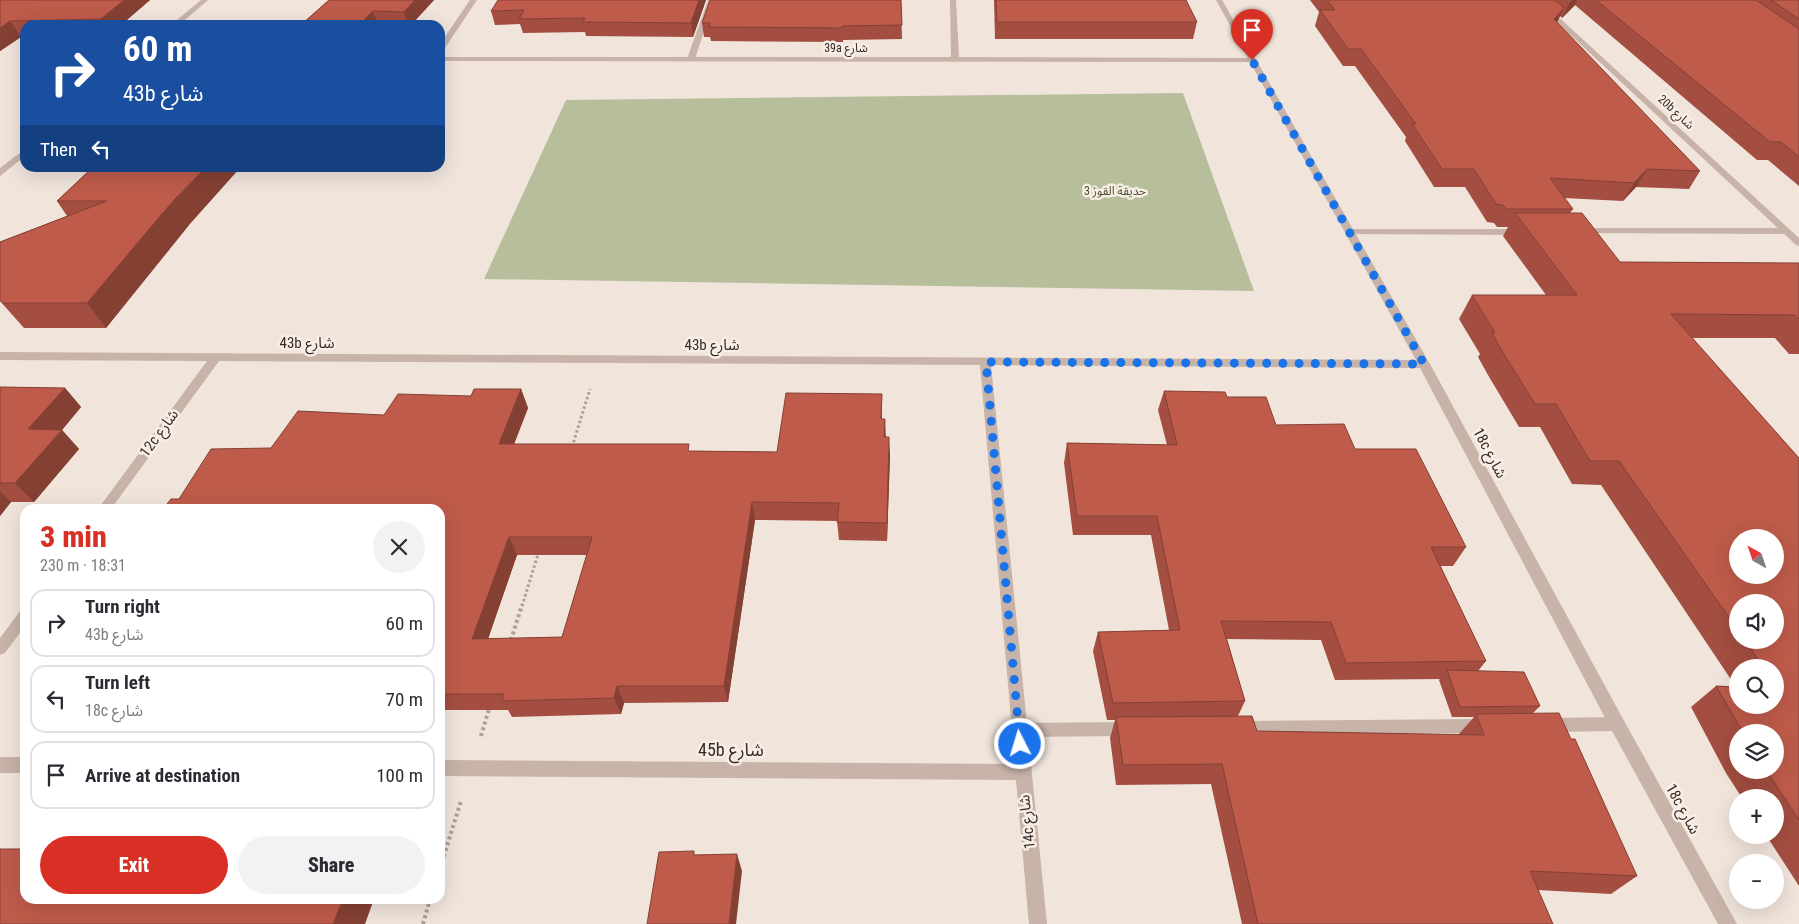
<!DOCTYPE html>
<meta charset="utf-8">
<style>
:root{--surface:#fff;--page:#f2f2f3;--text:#2b2b33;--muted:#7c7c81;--line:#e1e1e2;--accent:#d93025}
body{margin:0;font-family:"Roboto Condensed","Noto Sans Arabic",sans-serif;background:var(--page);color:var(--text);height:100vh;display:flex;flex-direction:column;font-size:19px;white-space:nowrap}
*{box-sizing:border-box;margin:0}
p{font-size:16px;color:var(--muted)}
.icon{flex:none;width:28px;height:28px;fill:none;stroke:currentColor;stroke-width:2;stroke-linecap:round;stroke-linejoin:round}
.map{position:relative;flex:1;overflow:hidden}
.side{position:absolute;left:20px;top:504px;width:425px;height:400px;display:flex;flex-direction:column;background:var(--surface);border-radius:15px;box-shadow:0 5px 20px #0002}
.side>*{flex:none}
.top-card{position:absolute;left:20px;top:20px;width:425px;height:152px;border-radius:15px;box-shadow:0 5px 20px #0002;background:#1a4fa0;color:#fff;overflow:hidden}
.needle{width:32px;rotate:320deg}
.buttons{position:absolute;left:1729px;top:529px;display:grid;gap:10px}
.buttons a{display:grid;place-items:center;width:55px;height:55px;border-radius:50%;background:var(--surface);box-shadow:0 5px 20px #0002;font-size:25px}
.pin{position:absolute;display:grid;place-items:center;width:42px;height:42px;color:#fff;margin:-51px -21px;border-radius:50% 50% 50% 0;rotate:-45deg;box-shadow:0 0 5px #0007}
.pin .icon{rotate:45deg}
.me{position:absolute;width:55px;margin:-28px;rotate:355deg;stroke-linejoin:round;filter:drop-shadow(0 0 4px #0008)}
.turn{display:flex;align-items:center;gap:18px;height:105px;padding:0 20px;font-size:22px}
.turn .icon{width:65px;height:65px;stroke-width:2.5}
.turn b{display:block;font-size:35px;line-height:42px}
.then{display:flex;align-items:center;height:48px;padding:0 20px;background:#0003;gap:10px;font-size:19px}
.round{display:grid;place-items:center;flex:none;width:52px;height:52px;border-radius:26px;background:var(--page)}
.summary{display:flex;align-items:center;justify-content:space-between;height:85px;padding:0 20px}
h1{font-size:30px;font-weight:800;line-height:38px;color:var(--accent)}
.cta{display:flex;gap:10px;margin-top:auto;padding:10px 20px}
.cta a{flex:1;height:58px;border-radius:30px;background:var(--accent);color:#fff;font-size:20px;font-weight:800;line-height:58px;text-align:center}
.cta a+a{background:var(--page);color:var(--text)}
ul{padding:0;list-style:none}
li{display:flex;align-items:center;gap:15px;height:68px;margin:0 10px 8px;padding:0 10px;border:2px solid var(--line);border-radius:15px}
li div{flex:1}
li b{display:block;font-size:19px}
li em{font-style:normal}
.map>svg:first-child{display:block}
</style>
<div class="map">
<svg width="1799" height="924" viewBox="0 0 1799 924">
<rect width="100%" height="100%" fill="#f0e4db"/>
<path fill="#b6be9c" d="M 1183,93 L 1254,291 L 484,279 L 566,100 Z"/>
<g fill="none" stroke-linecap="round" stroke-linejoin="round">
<path stroke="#b39d92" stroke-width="3" stroke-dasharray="2.5 2.5" stroke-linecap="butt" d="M 572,447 L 590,389
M 522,606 L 539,551"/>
<path stroke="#b39d92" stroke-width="4" stroke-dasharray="3 3" stroke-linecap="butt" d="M 511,640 L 522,605
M 481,736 L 490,706
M 440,868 L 461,801
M 423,924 L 430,899"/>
<path fill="#c7b3a7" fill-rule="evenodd" d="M 708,0 L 714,0 L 695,59 L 688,61 L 687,59 Z
M 1580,228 L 1786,228 L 1791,231 L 1786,234 L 1577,233 L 1577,229 Z
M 1350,229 L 1522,229 L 1527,232 L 1522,235 L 1347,234 L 1345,232 Z
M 1617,717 L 1623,719 L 1625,724 L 1623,729 L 1617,731 L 1548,732 L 1542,730 L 1540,725 L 1542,720 L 1548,718 Z
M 1481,719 L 1487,721 L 1489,726 L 1487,731 L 1481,733 L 1241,735 L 1235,733 L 1233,728 L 1235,723 L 1241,721 Z
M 1128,722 L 1134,724 L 1136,729 L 1134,734 L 1128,736 L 1018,737 L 1012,735 L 1010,730 L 1012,725 L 1018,723 Z"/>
<path fill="#c7b3a7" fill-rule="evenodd" d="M 201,0 L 208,0 L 179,25 L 171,25 Z
M 470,0 L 477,0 L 443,51 L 440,51 L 440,44 Z
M 950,0 L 956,0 L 959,57 L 1248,58 L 1216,0 L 1222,0 L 1430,364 L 1623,719 L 1737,924 L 1718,924 L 1611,729 L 1420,368 L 991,365 L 1047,924 L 1029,924 L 1016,780 L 440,776 L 440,760 L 1015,764 L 980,365 L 219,361 L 111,509 L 98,509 L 207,361 L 0,360 L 0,352 L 1416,360 L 1250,62 L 440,61 L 440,57 L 951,57 Z
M 1533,0 L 1540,0 L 1799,238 L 1799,246 L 1796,245 Z
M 25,149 L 25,156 L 0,176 L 0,168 Z
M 25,609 L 25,626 L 5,653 L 0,655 L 0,638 L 20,611 Z
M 0,757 L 25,757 L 25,773 L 0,773 Z"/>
</g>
<path fill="#a34e40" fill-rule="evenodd" d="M 0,0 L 150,0 L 121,25 L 25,25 L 25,37 L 21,37 L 0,51 Z
M 329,0 L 434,0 L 411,25 L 303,25 L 302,24 Z
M 706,0 L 693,37 L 586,36 L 585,32 L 523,33 L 520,24 L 495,25 L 491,11 Z
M 901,0 L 902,39 L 843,40 L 843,42 L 711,41 L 710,37 L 704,37 L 702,23 Z
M 994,0 L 1186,0 L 1197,22 L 1193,39 L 995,39 Z
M 1310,0 L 1799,0 L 1799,186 L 1768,160 L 1757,160 L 1575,5 L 1562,18 L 1560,16 L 1557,23 L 1700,171 L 1689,189 L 1636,187 L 1623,201 L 1564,198 L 1573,209 L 1570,213 L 1620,262 L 1799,263 L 1799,354 L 1789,354 L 1775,338 L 1692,338 L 1799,458 L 1799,886 L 1766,835 L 1775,835 L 1775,798 L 1742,798 L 1726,773 L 1691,707 L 1716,686 L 1736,687 L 1601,485 L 1572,484 L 1540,427 L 1519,427 L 1488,375 L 1478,357 L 1480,354 L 1459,319 L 1472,295 L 1546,295 L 1503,236 L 1508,227 L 1497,227 L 1494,223 L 1487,222 L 1465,187 L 1434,187 L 1405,141 L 1406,137 L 1355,66 L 1343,66 L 1315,26 L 1319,12 ZM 1738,602 L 1775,640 L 1738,640 ZM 1738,668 L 1775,668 L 1775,705 L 1738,705 ZM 1738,732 L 1775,732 L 1775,770 L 1738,770 Z
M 92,168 L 189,225 L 106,328 L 24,328 L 0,301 L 0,242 L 67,216 L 57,201 Z
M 0,387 L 65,388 L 81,407 L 62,430 L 79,449 L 34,502 L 11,502 L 0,516 Z
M 521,389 L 528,408 L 514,444 L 690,451 L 777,452 L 882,413 L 882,419 L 885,419 L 886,437 L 890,455 L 887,541 L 839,540 L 837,521 L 755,520 L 728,702 L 624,703 L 621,714 L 512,717 L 508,710 L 440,710 L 440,509 L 179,499 L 271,448 L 384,415 L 471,396 ZM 517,555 L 587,555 L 562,637 L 488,639 Z
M 1164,391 L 1227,397 L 1276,425 L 1355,449 L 1466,547 L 1453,566 L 1440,566 L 1486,661 L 1478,671 L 1540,706 L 1533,713 L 1637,876 L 1611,894 L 1538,890 L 1553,924 L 1242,924 L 1211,784 L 1116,785 L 1110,738 L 1115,720 L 1107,720 L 1093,651 L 1098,632 L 1169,630 L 1151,535 L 1073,535 L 1064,463 L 1067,443 L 1167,445 L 1158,410 ZM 1227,639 L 1321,640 L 1335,680 L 1440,679 L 1439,680 L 1452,717 L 1474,717 L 1458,735 L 1257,731 L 1238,716 L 1245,701 Z"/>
<path fill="#854034" d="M 124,0 L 150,0 L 121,25 L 104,25 L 101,19 Z
M 415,0 L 434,0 L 411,25 L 408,25 L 404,12 Z
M 699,0 L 706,0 L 693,37 L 691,23 Z
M 1572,0 L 1577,0 L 1575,5 L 1562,18 L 1570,2 Z
M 1564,8 L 1556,24 L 1554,19 Z
M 373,11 L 378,25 L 359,25 Z
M 10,21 L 21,37 L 0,51 L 0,28 Z
M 205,168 L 240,168 L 189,225 L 106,328 L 87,303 L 173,201 Z
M 1647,169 L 1636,187 L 1623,201 L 1634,183 Z
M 65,388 L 81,407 L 62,430 L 79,449 L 34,502 L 15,483 L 28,429 Z
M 521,389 L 528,408 L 507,462 L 499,444 Z
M 882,394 L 882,413 L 881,438 L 881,419 Z
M 889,437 L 890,455 L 887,541 L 887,523 Z
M 0,491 L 11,502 L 0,516 Z
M 752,502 L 755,520 L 728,702 L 724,686 Z
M 509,537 L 517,555 L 482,656 L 472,639 Z
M 617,686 L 624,703 L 621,714 L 614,698 Z
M 737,854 L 742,871 L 736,924 L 729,924 Z
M 343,899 L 374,899 L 365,924 L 333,924 Z"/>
<path fill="#be5b4a" stroke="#854034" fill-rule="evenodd" d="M 0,0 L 124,0 L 101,19 L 10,21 L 0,28 Z
M 329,0 L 415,0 L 404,12 L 373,11 L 359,25 L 302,24 Z
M 498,0 L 699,0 L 691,23 L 583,22 L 585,18 L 519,19 L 524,10 L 491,11 Z
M 710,0 L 901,0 L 902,25 L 842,26 L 842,28 L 709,27 L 710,23 L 702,23 Z
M 996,0 L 1186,0 L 1197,22 L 997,22 Z
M 1327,0 L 1555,0 L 1564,8 L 1554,19 L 1700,171 L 1647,169 L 1634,183 L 1550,178 L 1573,209 L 1506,209 L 1503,205 L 1496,204 L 1474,169 L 1442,169 L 1412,124 L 1416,124 L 1361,49 L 1348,49 L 1320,10 L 1335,10 Z
M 1596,0 L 1756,0 L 1799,29 L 1799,157 L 1781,142 L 1770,142 Z
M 1771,0 L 1799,0 L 1799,19 Z
M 92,168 L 205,168 L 173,201 L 87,303 L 3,303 L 0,300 L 0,242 L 107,201 L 57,201 Z
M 1515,213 L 1582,213 L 1620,262 L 1799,263 L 1799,319 L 1795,315 L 1671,314 L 1799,458 L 1799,820 L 1766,770 L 1775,770 L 1775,732 L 1743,732 L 1716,686 L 1738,687 L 1738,705 L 1775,705 L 1775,689 L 1779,689 L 1775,683 L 1775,668 L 1764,668 L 1745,640 L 1775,640 L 1775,602 L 1738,602 L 1738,630 L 1619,461 L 1590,461 L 1556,404 L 1535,404 L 1502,351 L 1492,333 L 1495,333 L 1472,295 L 1577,295 ZM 1738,538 L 1775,538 L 1775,575 L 1738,575 Z
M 0,387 L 65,388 L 28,429 L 62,430 L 15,483 L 0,483 Z
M 474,389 L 521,389 L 499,444 L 689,444 L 688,451 L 777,452 L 786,393 L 882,394 L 881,419 L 885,419 L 884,437 L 889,437 L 887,523 L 837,522 L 839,503 L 752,502 L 724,686 L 617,686 L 614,698 L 502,701 L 504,694 L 440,694 L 440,509 L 163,509 L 171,499 L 179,499 L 211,449 L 271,448 L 298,411 L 384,415 L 398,394 L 471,396 ZM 509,537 L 592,537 L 562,637 L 472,639 Z
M 1164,391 L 1225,392 L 1227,397 L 1266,397 L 1276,425 L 1344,424 L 1355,449 L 1416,449 L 1466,547 L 1431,547 L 1486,661 L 1346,663 L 1331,622 L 1221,621 L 1245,701 L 1113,703 L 1098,632 L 1180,630 L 1157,516 L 1077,516 L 1067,443 L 1177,445 Z
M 1447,670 L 1524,672 L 1540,706 L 1460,707 Z
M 1559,713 L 1571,739 L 1575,739 L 1637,876 L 1530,871 L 1553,924 L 1258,924 L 1222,764 L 1123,765 L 1116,717 L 1252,716 L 1257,731 L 1484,735 L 1476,714 Z
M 0,849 L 25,849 L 25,899 L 343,899 L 333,924 L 0,924 Z
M 694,851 L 694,855 L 737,854 L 729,924 L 647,924 L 659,852 Z"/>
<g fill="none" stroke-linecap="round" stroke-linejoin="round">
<path stroke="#1a73e8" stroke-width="9" stroke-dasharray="0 16.2" d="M 1020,744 L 986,362 L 1424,364 L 1252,60"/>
</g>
<g text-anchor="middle" stroke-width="5" stroke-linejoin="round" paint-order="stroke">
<g font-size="12" fill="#342a27" stroke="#f8eee6">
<text x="846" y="52">39a شارع</text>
<text transform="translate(1676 112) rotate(43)" y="4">20b شارع</text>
</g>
<g font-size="12" fill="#47512d" stroke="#f8eee6">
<text x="1115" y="195">حديقة القوز 3</text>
</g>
<g font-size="15" fill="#342a27" stroke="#f8eee6">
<text x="307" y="348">43b شارع</text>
<text x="712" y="350">43b شارع</text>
<text transform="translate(159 433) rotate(-54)" y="5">12c شارع</text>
<text transform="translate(1490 453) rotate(62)" y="5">18c شارع</text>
<text transform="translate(1683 809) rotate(61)" y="5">18c شارع</text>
<text transform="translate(1027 822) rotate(-96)" y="5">14c شارع</text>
</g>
<g font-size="18" fill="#342a27" stroke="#f8eee6">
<text x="731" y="756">45b شارع</text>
</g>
</g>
</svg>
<div class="buttons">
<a><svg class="needle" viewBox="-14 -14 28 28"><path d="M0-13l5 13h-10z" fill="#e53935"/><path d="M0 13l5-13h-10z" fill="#7c7c81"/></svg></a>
<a><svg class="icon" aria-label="sound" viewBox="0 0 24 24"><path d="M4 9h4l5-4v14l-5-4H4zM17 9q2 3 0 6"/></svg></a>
<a><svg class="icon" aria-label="search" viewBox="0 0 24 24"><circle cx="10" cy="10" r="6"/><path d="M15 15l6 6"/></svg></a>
<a><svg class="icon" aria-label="layers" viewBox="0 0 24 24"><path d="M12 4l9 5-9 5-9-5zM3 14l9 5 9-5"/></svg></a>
<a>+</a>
<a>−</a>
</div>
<div class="pin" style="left:1252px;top:60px;background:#d93025"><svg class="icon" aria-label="arrive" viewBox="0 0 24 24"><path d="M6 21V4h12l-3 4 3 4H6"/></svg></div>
<svg class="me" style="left:1020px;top:744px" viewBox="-20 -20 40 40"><circle r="17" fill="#1a73e8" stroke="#fff" stroke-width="3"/><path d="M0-11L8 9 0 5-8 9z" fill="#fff"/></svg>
<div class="top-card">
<div class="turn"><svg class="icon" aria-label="right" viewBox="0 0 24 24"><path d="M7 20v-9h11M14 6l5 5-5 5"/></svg><div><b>60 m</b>43b شارع</div></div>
<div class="then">Then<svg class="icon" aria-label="left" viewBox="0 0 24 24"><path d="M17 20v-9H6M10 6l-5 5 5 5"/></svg></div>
</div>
<section class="side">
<div class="summary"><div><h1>3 min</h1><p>230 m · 18:31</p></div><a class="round"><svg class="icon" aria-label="close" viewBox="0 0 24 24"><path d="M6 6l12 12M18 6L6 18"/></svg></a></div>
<ul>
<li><svg class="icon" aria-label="right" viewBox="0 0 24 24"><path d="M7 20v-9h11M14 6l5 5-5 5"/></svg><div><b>Turn right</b><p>43b شارع</p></div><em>60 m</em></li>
<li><svg class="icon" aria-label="left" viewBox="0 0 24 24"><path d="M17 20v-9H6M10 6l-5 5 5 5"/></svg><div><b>Turn left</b><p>18c شارع</p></div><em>70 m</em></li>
<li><svg class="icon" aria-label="arrive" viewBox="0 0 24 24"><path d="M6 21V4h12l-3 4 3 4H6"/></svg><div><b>Arrive at destination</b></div><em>100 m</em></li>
</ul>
<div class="cta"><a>Exit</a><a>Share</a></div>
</section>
</div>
